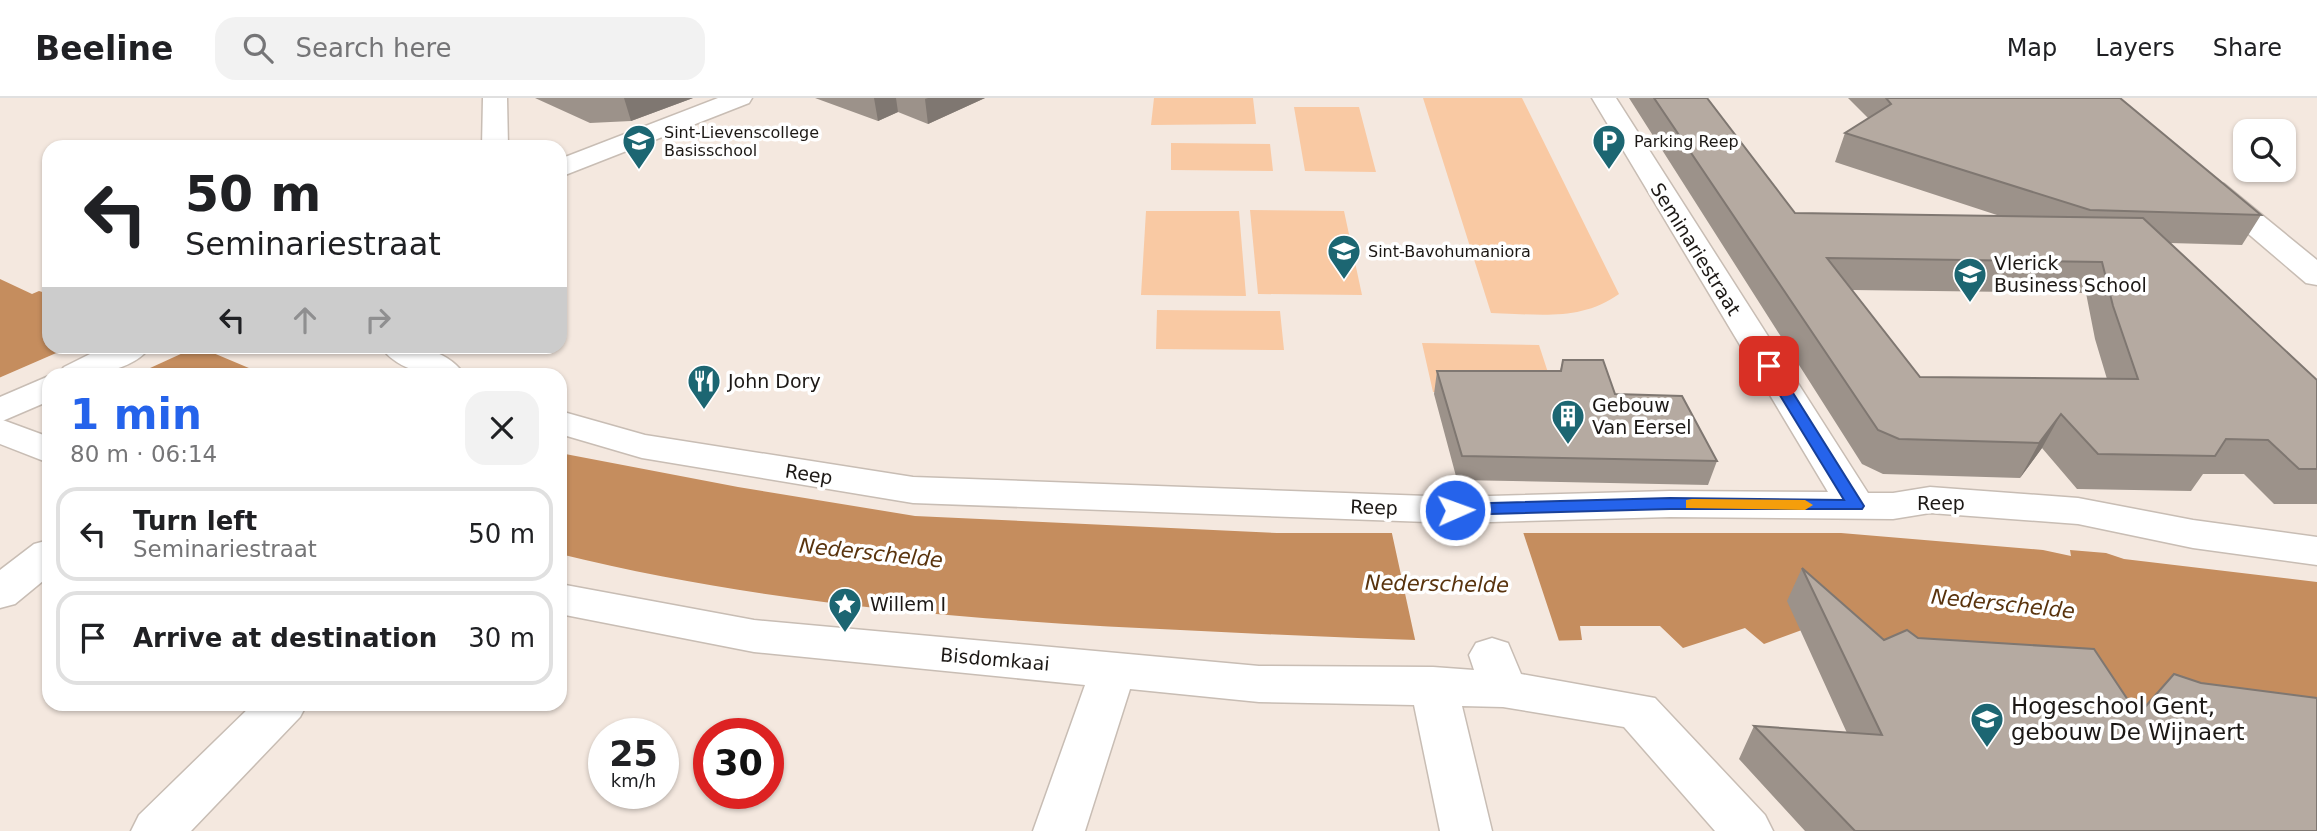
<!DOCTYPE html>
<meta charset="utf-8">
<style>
:root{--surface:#fff;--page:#f2f2f2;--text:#202124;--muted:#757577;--line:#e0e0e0;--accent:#2563eb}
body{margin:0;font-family:"DejaVu Sans",sans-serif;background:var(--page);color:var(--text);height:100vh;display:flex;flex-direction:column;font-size:26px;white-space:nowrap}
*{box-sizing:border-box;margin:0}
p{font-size:23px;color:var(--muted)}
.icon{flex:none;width:38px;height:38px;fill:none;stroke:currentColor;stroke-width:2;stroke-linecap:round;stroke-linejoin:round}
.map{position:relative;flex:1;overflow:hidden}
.drawer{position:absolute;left:42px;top:270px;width:525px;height:343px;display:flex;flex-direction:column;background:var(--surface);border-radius:21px;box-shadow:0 2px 5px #0004}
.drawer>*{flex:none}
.hud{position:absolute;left:42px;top:42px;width:525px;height:214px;border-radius:21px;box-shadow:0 2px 5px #0004;background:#fff;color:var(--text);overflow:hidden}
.buttons{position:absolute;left:2233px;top:21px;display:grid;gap:14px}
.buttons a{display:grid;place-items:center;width:63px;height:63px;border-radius:14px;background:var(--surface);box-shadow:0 2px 5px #0004;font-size:35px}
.speed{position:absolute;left:588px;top:620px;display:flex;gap:14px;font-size:35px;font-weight:700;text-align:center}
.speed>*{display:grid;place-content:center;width:91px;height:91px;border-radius:50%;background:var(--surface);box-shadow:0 2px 5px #0004;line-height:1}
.speed small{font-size:18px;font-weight:400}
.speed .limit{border:10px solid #d22;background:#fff;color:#111}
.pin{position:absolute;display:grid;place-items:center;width:60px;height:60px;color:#fff;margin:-30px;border-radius:14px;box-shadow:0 4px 10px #0006}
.me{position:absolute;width:77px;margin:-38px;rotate:88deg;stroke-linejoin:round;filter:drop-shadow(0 0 5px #0008)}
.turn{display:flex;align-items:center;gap:24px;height:147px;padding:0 28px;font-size:32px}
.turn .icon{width:91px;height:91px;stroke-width:2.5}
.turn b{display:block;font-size:49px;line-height:60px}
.lanes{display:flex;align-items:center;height:66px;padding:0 28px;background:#0003;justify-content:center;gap:35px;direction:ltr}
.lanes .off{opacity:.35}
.round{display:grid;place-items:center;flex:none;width:74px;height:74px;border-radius:21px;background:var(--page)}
.headline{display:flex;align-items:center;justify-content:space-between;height:119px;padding:0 28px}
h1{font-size:42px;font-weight:600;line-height:52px;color:var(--accent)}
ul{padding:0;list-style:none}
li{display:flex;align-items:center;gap:21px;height:94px;margin:0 14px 10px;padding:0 14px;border:4px solid var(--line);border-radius:21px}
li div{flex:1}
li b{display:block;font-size:26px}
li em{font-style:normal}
header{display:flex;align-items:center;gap:42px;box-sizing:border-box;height:98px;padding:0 35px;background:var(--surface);border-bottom:2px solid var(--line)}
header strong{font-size:33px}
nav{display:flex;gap:38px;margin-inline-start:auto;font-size:24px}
.search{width:490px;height:63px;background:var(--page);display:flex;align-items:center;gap:18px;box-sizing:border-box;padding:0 24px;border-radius:21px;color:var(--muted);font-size:26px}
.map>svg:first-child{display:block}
</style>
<header>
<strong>Beeline</strong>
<div class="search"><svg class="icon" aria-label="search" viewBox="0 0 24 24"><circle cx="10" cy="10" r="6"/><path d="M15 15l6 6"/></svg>Search here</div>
<nav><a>Map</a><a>Layers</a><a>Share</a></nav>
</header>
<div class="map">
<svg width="2317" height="733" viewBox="0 0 2317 733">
<rect width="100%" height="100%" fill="#f4e8df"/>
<path fill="#f9c9a3" d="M 1154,0 L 1253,0 L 1256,26 L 1151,27 Z
M 1423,0 L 1522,0 L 1619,196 C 1580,224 1537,216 1491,215 Z
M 1294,9 L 1359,9 L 1376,74 L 1305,73 Z
M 1171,45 L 1270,46 L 1273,73 L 1171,72 Z
M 1250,112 L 1344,113 L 1362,197 L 1258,196 Z
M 1146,113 L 1239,113 L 1246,198 L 1141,197 Z
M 1157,212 L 1280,213 L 1284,252 L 1156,251 Z
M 1422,245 L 1539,247 L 1555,296 L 1433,294 Z"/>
<path fill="#c58d5e" d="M 0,181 L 32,196 L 39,193 L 49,196 L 49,248 L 199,249 L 263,276 L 49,276 L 49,305 L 0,279 Z
M 560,355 L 738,389 L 915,418 L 1277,435 L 1841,435 L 2043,452 L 2071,458 L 2070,452 L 2106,455 L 2124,461 L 2317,484 L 2317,638 L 2142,621 L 1871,548 L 1810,529 L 1764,546 L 1745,530 L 1683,550 L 1660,528 L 1580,528 L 1582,542 C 1455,546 1328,539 1201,533 C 986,523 770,508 560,456 Z"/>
<path fill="#f4e8df" d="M 70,249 L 196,249 L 137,276 L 49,276 L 49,308 L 0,283 L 1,279 Z
M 1391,431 L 1522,431 L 1560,546 L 1416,546 Z"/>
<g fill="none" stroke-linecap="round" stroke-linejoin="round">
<defs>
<path id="minor" d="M 483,0 L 507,0 L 508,49 L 482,49 Z
M 1592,0 L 1616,0 L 1868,395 L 1893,395 L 1930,389 L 2078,400 L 2193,422 L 2317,439 L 2317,467 L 2193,450 L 2078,426 L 1930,415 L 1893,421 L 1670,419 L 1455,425 L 913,405 L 642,360 L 560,336 L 560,313 L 645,337 L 913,379 L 1455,399 L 1670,393 L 1828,394 Z
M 2214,84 L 2224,86 L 2317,162 L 2317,187 L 2306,185 L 2204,98 L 2200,92 L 2204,86 Z
M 380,248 C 410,248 444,248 464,276 C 435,279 399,275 380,248 Z
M 0,321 L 49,339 L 49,365 L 0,346 Z
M 49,442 L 49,478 L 15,506 L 0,510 L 0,472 L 34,446 Z
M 560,486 L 754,522 L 1259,568 L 1433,569 L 1474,572 L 1469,557 L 1476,545 L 1492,540 L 1508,545 L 1521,576 L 1655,600 L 1765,717 L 1773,733 L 1715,733 L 1624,629 L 1503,609 L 1462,608 L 1492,733 L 1440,733 L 1414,607 L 1259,604 L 1130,591 L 1085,733 L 1033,733 L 1085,587 L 754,554 L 560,516 Z
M 253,606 L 307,606 L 300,619 L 191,733 L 131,733 L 139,717 Z"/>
<path id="tertiary" d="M 718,0 L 752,0 L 749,5 L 560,79 L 560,61 Z
M 106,248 L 151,248 C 133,274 87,279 58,276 L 64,269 Z
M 49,278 L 49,303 L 0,324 L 0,299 Z"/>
</defs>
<use href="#minor" stroke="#c8bdb4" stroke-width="3"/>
<use href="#tertiary" stroke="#c8bdb4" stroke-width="3"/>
<use href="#minor" fill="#fff" fill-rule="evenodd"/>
<use href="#tertiary" fill="#fff" fill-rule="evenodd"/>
</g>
<path fill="#9c928a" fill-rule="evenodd" d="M 535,0 L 693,0 L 631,23 L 590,25 Z
M 815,0 L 985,0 L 928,26 L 898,14 L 878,23 Z
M 1629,0 L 1707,0 L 1795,115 L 2000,118 L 1835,64 L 1845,35 L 1868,20 L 1848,0 L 2120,0 L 2261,117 L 2242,147 L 2170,145 L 2317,282 L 2317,406 L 2274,406 L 2244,376 L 2203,376 L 2191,393 L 2077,391 L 2042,350 L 2020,380 L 1883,376 L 1862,366 ZM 1852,192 L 2086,195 L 2095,241 L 2107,281 L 1920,279 Z
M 1563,262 L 1717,363 L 1708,387 L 1457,382 L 1434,296 L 1437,273 L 1560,273 Z
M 1802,470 L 1884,542 L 1918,540 L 2138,617 L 2317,733 L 1805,733 L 1739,661 L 1754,628 L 1847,635 L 1787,503 Z"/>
<path fill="#7f7771" d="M 624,0 L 693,0 L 631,23 Z
M 874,0 L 896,0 L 898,14 L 878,23 Z
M 928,0 L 985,0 L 928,26 L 925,1 Z
M 2061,316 L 2042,350 L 2020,380 L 2039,345 Z"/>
<path fill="#b5aaa1" stroke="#7f7771" stroke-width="2" fill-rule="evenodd" d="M 1654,0 L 1707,0 L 1795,115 L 2143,120 L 2317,282 L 2317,371 L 2299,371 L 2268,342 L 2226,341 L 2215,358 L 2098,356 L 2061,316 L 2039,345 L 1899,341 L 1878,332 ZM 1827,160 L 2102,164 L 2113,208 L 2138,281 L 1920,279 Z
M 1886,0 L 2120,0 L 2261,117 L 2090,112 L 1845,35 L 1891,6 Z
M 1563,262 L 1603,262 L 1615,296 L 1682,298 L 1717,363 L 1462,358 L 1437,273 L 1561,273 Z
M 1802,470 L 1884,542 L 1907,532 L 1918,540 L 2094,551 L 2138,617 L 2174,576 L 2201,585 L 2317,600 L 2317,733 L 1855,733 L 1754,628 L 1882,637 Z"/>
<path fill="#2563eb" stroke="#184099" stroke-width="2" d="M 1769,264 L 1776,268 L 1864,408 L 1862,411 L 1670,411 L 1455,417 L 1447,412 L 1455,406 L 1670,400 L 1844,402 L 1762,268 Z"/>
<path fill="#f59e0b" d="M 1692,401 L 1805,402 L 1813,407 L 1805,412 L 1686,410 L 1686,402 Z"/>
<defs>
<symbol id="school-pin" viewBox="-11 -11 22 30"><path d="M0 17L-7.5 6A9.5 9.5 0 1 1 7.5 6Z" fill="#1c6672" stroke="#fff"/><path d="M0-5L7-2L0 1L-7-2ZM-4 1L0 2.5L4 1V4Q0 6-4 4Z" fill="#fff"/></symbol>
<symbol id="parking-pin" viewBox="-11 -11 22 30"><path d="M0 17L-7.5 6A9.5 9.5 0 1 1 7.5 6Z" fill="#1c6672" stroke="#fff"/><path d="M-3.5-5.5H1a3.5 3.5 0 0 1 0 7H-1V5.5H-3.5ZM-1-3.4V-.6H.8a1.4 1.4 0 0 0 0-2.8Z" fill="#fff"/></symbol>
<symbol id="university-pin" viewBox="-11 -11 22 30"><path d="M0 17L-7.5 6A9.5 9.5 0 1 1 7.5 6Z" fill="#1c6672" stroke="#fff"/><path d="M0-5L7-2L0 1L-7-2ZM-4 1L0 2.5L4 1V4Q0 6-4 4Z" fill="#fff"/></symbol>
<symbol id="restaurant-pin" viewBox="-11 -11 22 30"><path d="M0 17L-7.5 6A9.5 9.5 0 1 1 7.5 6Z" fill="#1c6672" stroke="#fff"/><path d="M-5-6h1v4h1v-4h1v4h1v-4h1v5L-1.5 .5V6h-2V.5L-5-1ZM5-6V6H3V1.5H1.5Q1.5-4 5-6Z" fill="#fff"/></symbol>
<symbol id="building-pin" viewBox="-11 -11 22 30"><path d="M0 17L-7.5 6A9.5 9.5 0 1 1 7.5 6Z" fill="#1c6672" stroke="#fff"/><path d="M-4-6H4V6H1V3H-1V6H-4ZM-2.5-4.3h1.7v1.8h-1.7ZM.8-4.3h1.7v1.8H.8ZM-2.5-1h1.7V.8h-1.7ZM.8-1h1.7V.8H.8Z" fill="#fff"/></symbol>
<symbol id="sight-pin" viewBox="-11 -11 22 30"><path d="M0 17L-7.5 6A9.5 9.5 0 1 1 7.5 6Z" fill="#1c6672" stroke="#fff"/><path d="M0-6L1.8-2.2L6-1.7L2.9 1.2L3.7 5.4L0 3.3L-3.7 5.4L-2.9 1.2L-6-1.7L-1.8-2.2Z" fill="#fff"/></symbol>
</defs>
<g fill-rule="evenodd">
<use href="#school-pin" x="620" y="24" width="38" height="52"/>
<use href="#parking-pin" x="1590" y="24" width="38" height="52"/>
<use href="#school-pin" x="1325" y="134" width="38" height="52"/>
<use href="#university-pin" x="1951" y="157" width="38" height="52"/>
<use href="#restaurant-pin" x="685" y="264" width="38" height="52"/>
<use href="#building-pin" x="1549" y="299" width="38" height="52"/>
<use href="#sight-pin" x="826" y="487" width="38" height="52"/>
<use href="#university-pin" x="1968" y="602" width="38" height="52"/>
</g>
<g text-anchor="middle" stroke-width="7" stroke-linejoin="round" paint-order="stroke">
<g font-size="16" fill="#1c1815" stroke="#fff" text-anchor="start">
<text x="664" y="40">Sint-Lievenscollege<tspan x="664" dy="18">Basisschool</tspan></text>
<text x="1634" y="49">Parking Reep</text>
<text x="1368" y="159">Sint-Bavohumaniora</text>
</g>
<g font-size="19" fill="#1c1815" stroke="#fff">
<text transform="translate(1696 151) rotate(58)" y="7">Seminariestraat</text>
<text transform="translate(809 376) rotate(9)" y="7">Reep</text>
<text x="1941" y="412">Reep</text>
<text transform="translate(1374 409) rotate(2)" y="7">Reep</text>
<text transform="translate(995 561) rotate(5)" y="7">Bisdomkaai</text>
</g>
<g font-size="19" fill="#1c1815" stroke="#fff" text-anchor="start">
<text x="1994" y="172">Vlerick<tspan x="1994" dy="22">Business School</tspan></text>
<text x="728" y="290">John Dory</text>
<text x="1592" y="314">Gebouw<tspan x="1592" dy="22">Van Eersel</tspan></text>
<text x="870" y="513">Willem I</text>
</g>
<g font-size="21" font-style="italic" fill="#59330d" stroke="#fff">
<text transform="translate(871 455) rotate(6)" y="7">Nederschelde</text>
<text transform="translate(1437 486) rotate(1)" y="7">Nederschelde</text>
<text transform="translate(2003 506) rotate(6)" y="7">Nederschelde</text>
</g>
<g font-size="23" fill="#1c1815" stroke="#fff" text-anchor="start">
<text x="2011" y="616">Hogeschool Gent,<tspan x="2011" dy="26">gebouw De Wijnaert</tspan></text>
</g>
</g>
</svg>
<div class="buttons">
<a><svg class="icon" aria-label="search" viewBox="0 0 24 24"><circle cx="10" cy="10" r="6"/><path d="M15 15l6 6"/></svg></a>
</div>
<div class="speed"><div>25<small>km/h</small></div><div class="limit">30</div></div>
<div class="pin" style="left:1769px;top:268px;background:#d93025"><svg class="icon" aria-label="arrive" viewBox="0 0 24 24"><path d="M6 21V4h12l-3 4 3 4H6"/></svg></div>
<svg class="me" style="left:1455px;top:412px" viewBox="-20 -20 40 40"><circle r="17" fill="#2563eb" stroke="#fff" stroke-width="3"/><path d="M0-11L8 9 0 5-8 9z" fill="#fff"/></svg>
<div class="hud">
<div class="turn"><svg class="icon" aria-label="left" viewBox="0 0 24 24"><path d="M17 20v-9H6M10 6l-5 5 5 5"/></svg><div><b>50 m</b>Seminariestraat</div></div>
<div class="lanes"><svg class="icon" aria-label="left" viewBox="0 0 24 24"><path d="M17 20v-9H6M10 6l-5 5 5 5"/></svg><svg class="icon off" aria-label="ahead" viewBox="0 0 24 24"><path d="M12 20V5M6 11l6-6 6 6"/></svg><svg class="icon off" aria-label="right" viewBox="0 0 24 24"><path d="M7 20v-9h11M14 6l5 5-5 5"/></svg></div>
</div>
<section class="drawer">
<div class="headline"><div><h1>1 min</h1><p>80 m · 06:14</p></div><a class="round"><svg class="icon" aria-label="close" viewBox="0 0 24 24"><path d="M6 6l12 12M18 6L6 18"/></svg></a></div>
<ul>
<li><svg class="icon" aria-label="left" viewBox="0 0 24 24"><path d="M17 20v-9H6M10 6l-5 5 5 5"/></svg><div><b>Turn left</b><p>Seminariestraat</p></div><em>50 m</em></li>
<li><svg class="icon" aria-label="arrive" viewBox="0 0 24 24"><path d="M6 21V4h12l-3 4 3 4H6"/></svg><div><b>Arrive at destination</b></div><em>30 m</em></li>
</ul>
</section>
</div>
